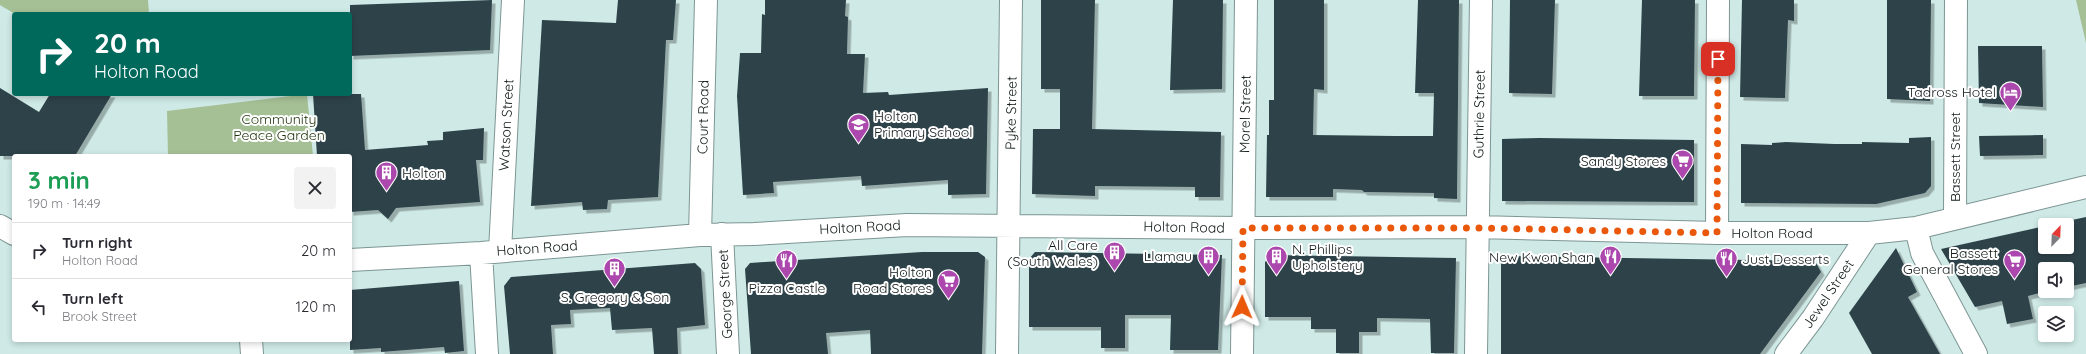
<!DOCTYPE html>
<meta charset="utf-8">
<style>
:root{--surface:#fff;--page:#f2f2f3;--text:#2b2b33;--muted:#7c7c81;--line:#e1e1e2}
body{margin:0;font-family:Quicksand,sans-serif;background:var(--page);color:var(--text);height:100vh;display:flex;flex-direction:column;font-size:15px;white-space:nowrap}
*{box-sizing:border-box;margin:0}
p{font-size:13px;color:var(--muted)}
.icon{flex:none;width:22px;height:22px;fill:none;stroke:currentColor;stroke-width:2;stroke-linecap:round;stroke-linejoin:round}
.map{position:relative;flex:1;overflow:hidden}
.side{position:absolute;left:12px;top:154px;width:340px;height:188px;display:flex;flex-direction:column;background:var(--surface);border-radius:4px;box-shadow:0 2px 6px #0003}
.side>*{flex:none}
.banner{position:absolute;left:12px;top:12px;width:340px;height:84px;border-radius:4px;box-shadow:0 2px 6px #0003;background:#00695c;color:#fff;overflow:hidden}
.needle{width:26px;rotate:23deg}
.tools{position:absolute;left:2038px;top:218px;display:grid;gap:8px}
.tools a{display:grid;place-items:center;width:36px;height:36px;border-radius:4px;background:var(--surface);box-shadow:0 2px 6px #0003;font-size:20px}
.pin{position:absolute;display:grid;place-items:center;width:34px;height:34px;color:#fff;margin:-17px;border-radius:8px;box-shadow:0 2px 6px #0006}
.me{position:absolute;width:44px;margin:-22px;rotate:1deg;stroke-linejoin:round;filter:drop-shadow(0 0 3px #0008)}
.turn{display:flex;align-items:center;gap:14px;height:84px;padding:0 16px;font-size:18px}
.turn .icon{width:52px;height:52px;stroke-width:2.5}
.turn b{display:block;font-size:28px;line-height:34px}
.round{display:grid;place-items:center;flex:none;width:42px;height:42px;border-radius:4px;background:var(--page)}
.summary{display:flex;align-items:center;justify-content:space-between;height:68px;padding:0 16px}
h1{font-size:24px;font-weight:800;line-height:30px;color:#1e9e55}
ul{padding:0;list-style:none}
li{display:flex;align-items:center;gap:12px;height:56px;padding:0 16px;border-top:1px solid var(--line)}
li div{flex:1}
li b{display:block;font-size:15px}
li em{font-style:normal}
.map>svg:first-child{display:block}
</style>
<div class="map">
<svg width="2086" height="354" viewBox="0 0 2086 354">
<defs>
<filter id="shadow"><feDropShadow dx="3.5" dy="3.5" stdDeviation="0" flood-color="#0004"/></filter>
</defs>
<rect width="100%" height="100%" fill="#cee9e6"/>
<path fill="#a6c096" d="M 0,0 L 148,0 L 149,14 L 15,14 L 0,5 Z
M 2076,0 L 2086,0 L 2086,43 Z
M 307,94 L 313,156 L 168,156 L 167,111 Z"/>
<path fill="#2e4349" filter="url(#shadow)" d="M 492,0 L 490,50 L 350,56 L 350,5 Z
M 618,0 L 676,0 L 673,40 L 666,40 L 658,197 L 608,200 L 607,209 L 583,210 L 582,202 L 531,206 L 542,20 L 616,23 Z
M 765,0 L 846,0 L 845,16 L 848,17 L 847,54 L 865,54 L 863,93 L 888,92 L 889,95 L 988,88 L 986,194 L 948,195 L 948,180 L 862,186 L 861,176 L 773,182 L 774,193 L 743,195 L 737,96 L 740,53 L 761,53 L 762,14 L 765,15 Z
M 1041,0 L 1095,0 L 1092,129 L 1221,132 L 1220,197 L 1195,197 L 1195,187 L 1095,186 L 1095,196 L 1032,194 L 1033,129 L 1060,129 L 1060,89 L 1041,89 Z
M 1173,0 L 1223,0 L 1222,89 L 1170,90 Z
M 1274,0 L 1324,0 L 1324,90 L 1314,89 L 1313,135 L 1395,136 L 1433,136 L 1434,93 L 1415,93 L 1418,0 L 1459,0 L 1457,199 L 1434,198 L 1434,193 L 1364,192 L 1362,190 L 1333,189 L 1333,197 L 1266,197 L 1267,135 L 1269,135 L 1269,100 L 1274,100 Z
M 1510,0 L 1555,0 L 1552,94 L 1509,93 Z
M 1642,0 L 1695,0 L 1694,96 L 1639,96 Z
M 1742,0 L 1794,0 L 1794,21 L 1788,20 L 1785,98 L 1740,97 Z
M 1887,0 L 1931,0 L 1930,101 L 1887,99 Z
M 1978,46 L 2042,46 L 2043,107 L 1979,103 Z
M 0,88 L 39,112 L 50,94 L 112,94 L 75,156 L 0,156 Z
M 313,94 L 361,94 L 365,150 L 428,145 L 427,141 L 443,140 L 443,132 L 484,128 L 483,160 L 476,160 L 480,202 L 396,208 L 388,219 L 378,210 L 350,212 L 350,156 L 317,156 Z
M 2043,135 L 2043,155 L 1980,156 L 1979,136 Z
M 1931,137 L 1931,186 L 1925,193 L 1876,204 L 1741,203 L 1741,144 L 1772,145 L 1772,143 L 1786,142 L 1834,144 L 1862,144 L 1862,142 L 1909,143 L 1909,138 Z
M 1539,138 L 1694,140 L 1694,202 L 1502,201 L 1502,139 Z
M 2086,217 L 2086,283 L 2067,287 L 2067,269 L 2045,269 L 2045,291 L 2047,291 L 2028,296 L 2033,319 L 2007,324 L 2002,301 L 1975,307 L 1941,249 L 2045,226 L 2045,247 L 2067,247 L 2067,225 L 2049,225 Z
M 1896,248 L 1917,292 L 1908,297 L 1940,354 L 1872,354 L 1849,313 Z
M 922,252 L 978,252 L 985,257 L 982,354 L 871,354 L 870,330 L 826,333 L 828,354 L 751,354 L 745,269 L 750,263 Z
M 1035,252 L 1222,255 L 1218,350 L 1170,350 L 1171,315 L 1125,315 L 1125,348 L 1101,348 L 1101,327 L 1029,327 L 1029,259 Z
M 1272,255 L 1456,258 L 1454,353 L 1431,353 L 1430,319 L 1377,318 L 1377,332 L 1359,332 L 1359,353 L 1336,353 L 1336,329 L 1311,329 L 1311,317 L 1265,317 L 1265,262 Z
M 1507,256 L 1815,261 L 1821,272 L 1760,354 L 1501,354 L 1501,262 Z
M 695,263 L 701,269 L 705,325 L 677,328 L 678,354 L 654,354 L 652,328 L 612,330 L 610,308 L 570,310 L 571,324 L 551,325 L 553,354 L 510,354 L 504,286 L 511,277 Z
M 459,281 L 464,351 L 445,353 L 444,347 L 381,352 L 381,348 L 350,350 L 350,290 Z"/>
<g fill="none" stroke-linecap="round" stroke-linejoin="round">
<defs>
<path id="minor" d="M 1955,217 L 1956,0
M 0,226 L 14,234
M 1916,228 L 1922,253 L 1976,354
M 1717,233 L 1718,0
M 722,234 L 728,354
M 700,235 L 706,0
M 500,251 L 513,0
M 481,253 L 487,354
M 350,260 L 481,253 L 700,235 L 754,234 L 907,225 L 1243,228 L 1478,227 L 1717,233 L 1869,233 L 1916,228 L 2086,187
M 251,340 L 252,354
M 1007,354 L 1011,0
M 1242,354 L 1246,0
M 1476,354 L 1481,0
M 1786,354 L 1813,318 L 1869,233"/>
</defs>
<use href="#minor" stroke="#7d9693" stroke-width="24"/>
<use href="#minor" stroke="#fff" stroke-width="22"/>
</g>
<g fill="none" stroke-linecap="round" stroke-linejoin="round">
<path stroke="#ea580c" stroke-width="7" stroke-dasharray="0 12.6" d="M 1242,307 L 1243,228 L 1478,228 L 1717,233 L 1718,59"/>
</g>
<defs>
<symbol id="hotel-pin" viewBox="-11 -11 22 30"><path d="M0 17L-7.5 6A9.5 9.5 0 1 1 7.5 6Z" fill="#ab47ad" stroke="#fff"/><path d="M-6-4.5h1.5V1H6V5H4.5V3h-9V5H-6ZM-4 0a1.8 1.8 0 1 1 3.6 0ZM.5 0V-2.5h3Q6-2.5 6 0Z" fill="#fff"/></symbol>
<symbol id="school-pin" viewBox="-11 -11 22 30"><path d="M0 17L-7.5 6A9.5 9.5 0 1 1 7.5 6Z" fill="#ab47ad" stroke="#fff"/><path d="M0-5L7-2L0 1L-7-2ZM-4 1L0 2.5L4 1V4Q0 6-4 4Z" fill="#fff"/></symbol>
<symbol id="supermarket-pin" viewBox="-11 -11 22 30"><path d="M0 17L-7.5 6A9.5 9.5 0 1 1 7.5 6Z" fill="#ab47ad" stroke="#fff"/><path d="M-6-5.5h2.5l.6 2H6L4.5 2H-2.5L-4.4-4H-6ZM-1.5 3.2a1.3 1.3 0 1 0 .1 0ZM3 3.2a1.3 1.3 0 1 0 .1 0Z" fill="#fff"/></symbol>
<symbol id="building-pin" viewBox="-11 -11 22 30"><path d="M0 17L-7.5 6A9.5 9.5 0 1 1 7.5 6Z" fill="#ab47ad" stroke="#fff"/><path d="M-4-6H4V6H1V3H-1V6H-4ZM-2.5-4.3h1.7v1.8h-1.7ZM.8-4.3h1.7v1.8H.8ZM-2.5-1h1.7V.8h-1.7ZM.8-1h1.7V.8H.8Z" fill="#fff"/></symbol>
<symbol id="restaurant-pin" viewBox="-11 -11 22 30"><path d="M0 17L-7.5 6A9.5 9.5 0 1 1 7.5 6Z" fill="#ab47ad" stroke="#fff"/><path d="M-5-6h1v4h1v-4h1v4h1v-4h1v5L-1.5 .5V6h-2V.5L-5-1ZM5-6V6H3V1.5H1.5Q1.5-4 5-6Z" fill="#fff"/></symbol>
</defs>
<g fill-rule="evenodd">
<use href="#hotel-pin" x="1998" y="80" width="25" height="34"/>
<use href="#school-pin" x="846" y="112" width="25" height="34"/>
<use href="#supermarket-pin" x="1670" y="148" width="25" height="34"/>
<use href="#building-pin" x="374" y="160" width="25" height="34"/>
<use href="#building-pin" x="1102" y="240" width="25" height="34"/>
<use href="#building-pin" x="1196" y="244" width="25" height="34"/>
<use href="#building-pin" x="1264" y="244" width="25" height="34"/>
<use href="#restaurant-pin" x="1598" y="244" width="25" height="34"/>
<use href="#restaurant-pin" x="1714" y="246" width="25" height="34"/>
<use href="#restaurant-pin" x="774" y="248" width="25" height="34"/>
<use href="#supermarket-pin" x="2002" y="248" width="25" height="34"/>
<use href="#building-pin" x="602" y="256" width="25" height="34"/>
<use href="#supermarket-pin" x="936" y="268" width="25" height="34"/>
</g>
<g text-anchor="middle" stroke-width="4" stroke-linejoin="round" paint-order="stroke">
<g font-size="14" fill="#101a19" stroke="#fff" text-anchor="end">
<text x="1996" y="97">Tadross Hotel</text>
<text x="874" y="121" text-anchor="start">Holton<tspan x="874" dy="16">Primary School</tspan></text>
<text x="1666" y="166">Sandy Stores</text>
<text x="402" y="178" text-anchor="start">Holton</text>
<text x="1098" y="250">All Care<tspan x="1098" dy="16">(South Wales)</tspan></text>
<text x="1292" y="254" text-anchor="start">N. Phillips<tspan x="1292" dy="16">Upholstery</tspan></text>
<text x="1998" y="258">Bassett<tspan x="1998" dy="16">General Stores</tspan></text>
<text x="1192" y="261">Llamau</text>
<text x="1594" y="262">New Kwon Shan</text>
<text x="1742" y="264" text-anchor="start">Just Desserts</text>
<text x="932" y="277">Holton<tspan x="932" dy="16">Road Stores</tspan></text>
<text x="787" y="293" text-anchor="middle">Pizza Castle</text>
<text x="615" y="302" text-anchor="middle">S. Gregory &amp; Son</text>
</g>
<g font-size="14" fill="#101a19" stroke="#fff">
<text transform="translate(1011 113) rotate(-89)" y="5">Pyke Street</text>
<text transform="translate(1245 114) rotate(-89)" y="5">Morel Street</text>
<text transform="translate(1479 114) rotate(-89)" y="5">Guthrie Street</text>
<text transform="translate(703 117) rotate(-89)" y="5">Court Road</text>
<text transform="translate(506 125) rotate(-87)" y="5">Watson Street</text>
<text transform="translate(1955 157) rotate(-90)" y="5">Bassett Street</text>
<text transform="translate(860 227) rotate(-3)" y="5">Holton Road</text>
<text transform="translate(1184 227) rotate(1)" y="5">Holton Road</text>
<text x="1772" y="238">Holton Road</text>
<text transform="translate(537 248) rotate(-4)" y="5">Holton Road</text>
<text transform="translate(725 294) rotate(-93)" y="5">George Street</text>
<text transform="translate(1828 294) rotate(-56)" y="5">Jewel Street</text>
</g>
<g font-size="14" fill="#1c3209" stroke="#fff">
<text x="279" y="124">Community<tspan x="279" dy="16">Peace Garden</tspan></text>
</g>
</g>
</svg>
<div class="tools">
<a><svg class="needle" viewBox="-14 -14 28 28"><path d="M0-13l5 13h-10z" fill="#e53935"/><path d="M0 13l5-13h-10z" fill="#7c7c81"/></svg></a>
<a><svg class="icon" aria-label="sound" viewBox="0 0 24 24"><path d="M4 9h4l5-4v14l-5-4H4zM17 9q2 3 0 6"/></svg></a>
<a><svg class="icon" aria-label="layers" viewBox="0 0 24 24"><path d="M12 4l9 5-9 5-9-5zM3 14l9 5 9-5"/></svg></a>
</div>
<div class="pin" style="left:1718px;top:59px;background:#d93025"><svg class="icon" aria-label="arrive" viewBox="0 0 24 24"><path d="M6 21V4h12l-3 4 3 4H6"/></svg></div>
<svg class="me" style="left:1242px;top:307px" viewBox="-20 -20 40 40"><path d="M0-17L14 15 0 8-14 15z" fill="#ea580c" stroke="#fff" stroke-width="4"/></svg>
<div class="banner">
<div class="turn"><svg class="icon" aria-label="right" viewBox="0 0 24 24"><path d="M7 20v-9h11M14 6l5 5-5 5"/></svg><div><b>20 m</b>Holton Road</div></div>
</div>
<section class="side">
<div class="summary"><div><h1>3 min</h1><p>190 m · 14:49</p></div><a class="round"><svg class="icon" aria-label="close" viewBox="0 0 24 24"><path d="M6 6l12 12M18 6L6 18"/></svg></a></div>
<ul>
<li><svg class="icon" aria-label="right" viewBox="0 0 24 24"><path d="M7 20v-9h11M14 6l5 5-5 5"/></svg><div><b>Turn right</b><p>Holton Road</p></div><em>20 m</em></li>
<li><svg class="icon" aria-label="left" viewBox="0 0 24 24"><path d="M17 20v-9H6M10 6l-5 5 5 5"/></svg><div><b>Turn left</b><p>Brook Street</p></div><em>120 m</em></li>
</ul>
</section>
</div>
